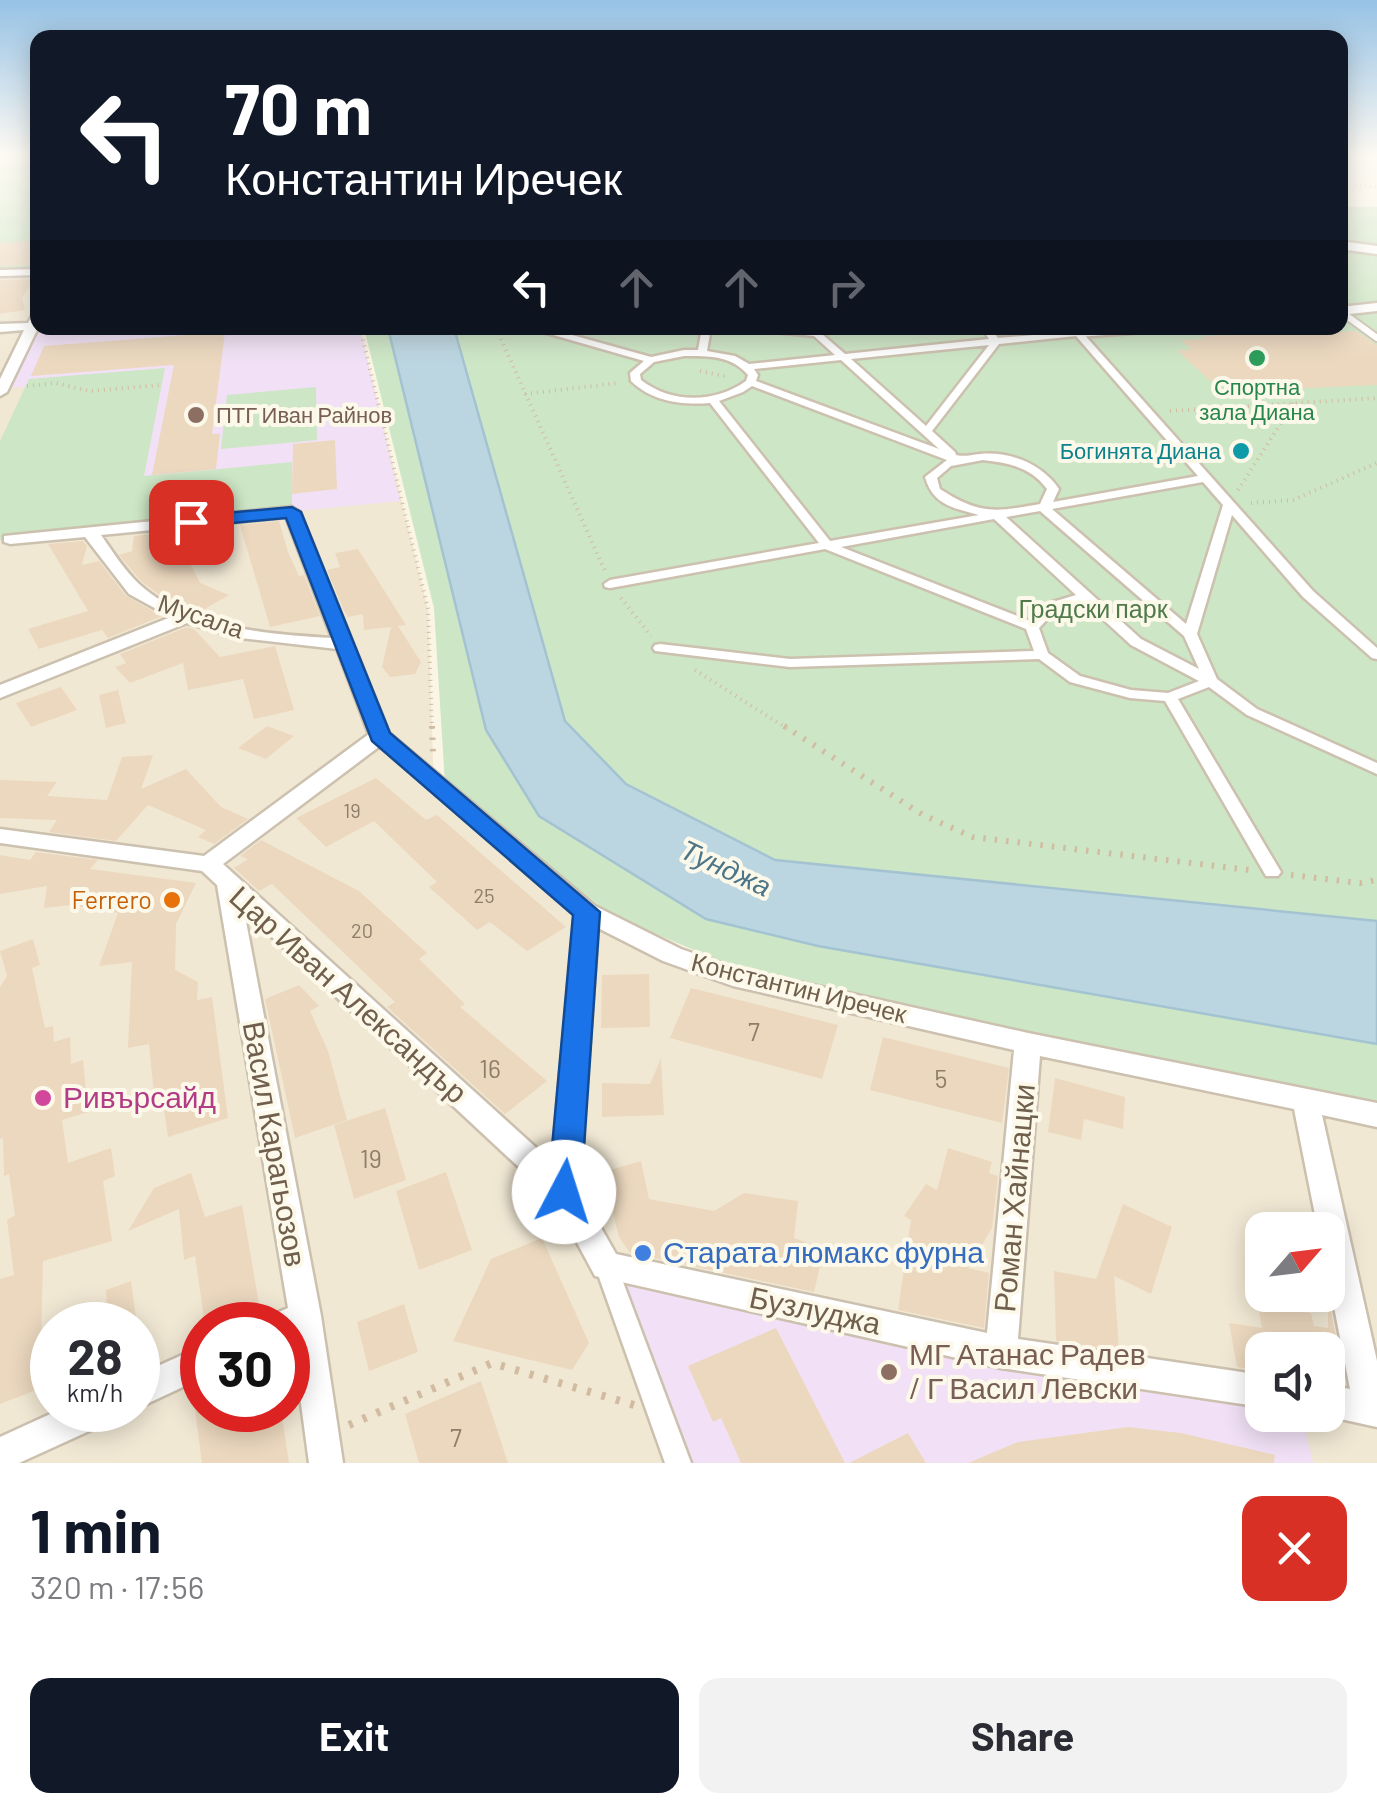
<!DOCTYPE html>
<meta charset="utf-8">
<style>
:root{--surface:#fff;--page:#f2f2f3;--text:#2b2b33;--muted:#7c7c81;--accent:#111827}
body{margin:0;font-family:Barlow,sans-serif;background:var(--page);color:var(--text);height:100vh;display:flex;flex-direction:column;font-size:38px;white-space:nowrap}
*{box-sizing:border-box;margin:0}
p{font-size:32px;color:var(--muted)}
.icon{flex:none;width:55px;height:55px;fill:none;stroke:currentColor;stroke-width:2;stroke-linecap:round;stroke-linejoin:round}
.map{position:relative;height:1463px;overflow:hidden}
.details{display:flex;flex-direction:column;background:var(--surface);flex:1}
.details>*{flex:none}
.guide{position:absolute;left:30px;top:30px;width:1318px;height:305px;border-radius:20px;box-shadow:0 5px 25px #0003;background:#111827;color:#fff;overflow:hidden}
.needle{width:65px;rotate:62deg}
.buttons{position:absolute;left:1245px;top:1212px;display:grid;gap:20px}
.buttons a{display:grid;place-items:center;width:100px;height:100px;border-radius:20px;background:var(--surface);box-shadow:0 5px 25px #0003;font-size:50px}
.speed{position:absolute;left:30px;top:1302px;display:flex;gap:20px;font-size:50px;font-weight:700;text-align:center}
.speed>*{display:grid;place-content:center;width:130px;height:130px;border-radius:50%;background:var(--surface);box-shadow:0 5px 25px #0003;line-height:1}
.speed small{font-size:25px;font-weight:400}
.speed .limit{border:15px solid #d22;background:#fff;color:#111}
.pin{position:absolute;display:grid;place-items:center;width:85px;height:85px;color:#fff;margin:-42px;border-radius:20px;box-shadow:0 5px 15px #0006}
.me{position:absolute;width:110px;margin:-55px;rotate:5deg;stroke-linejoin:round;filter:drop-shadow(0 0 8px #0008)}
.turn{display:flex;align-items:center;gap:35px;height:210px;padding:0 30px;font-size:45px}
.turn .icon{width:130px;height:130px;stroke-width:2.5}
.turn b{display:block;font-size:70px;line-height:85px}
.lanes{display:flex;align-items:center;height:95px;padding:0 30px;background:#0003;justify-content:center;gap:50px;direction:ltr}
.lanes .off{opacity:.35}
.round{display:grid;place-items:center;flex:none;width:105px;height:105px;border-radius:20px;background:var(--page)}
.headline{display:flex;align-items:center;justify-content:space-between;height:170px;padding:0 30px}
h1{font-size:60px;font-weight:700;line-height:75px;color:var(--accent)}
.cta{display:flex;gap:20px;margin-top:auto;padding:20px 30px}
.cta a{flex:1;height:115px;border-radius:20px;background:var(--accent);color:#fff;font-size:40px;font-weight:700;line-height:115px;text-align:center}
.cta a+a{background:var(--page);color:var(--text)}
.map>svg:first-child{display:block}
</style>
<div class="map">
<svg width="1377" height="1463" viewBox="0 0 1377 1463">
<rect width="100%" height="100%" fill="#faf5e5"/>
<path fill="#f1e8d4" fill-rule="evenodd" d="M 37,272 L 38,328 L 360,328 L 428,609 L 434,786 L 587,912 L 672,955 L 1377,1115 L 1377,1463 L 0,1463 L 0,273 ZM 1262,1230 L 1328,1230 L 1328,1295 L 1262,1295 ZM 52,1325 L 138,1325 L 138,1410 L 52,1410 ZM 202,1325 L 288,1325 L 288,1410 L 202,1410 ZM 1262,1350 L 1328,1350 L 1328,1415 L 1262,1415 Z"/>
<path fill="#f2e1f6" d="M 38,328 L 360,328 L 400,501 L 0,540 L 0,441 L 26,387 L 2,388 Z
M 606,1266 L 1001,1352 L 1262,1391 L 1262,1415 L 1302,1415 L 1313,1463 L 678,1463 Z"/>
<path fill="#cde6c5" d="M 0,157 L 37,157 L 37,272 L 0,273 Z
M 1340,207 L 1377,207 L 1377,247 L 1340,242 Z
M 1340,245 L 1377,250 L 1377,921 L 775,860 L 626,783 L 565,721 L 454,328 L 1340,328 Z
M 364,328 L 388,328 L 486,730 L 539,816 L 706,919 L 818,946 L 1377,1044 L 1377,1105 L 1311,1094 L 739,969 L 611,915 L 445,783 L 434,608 Z
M 165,368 L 144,476 L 292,462 L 292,512 L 0,540 L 0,441 L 29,379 Z
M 316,387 L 317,440 L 221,449 L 227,395 Z"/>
<path fill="#bbd6e1" stroke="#a3c3d2" stroke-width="2.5" d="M 388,328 L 454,328 L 565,721 L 626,784 L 775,860 L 1377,921 L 1377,1044 L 818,946 L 706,919 L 539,816 L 486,730 Z"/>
<path fill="#ecd8bf" d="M 38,240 L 38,265 L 0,266 L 0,243 Z
M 34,279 L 22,298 L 25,310 L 0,314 L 0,280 Z
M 1356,331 L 1377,345 L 1377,385 L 1239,391 L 1227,380 L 1210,381 L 1177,350 L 1192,350 L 1181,340 L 1204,339 L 1201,336 Z
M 225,332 L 212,434 L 220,434 L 216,469 L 152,475 L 174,365 L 31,376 L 44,346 Z
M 335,440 L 337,489 L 292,494 L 293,444 Z
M 279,521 L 288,552 L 299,576 L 304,575 L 320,616 L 270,627 L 240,525 Z
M 182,531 L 186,556 L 200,583 L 229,595 L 198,613 L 161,596 L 141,581 L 119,555 L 132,551 L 134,536 Z
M 83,541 L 87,546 L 82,565 L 99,561 L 126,596 L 162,616 L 108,638 L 102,630 L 39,649 L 28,629 L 88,611 L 48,544 Z
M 358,549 L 406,625 L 398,626 L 421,662 L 415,674 L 390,677 L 382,667 L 391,627 L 364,630 L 363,614 L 348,617 L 344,611 L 327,570 L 340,567 L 335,553 Z
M 187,627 L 194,629 L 220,657 L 275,646 L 294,710 L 254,719 L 243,679 L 188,690 L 183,663 L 130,683 L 115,667 L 126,663 L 120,654 Z
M 61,687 L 77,710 L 31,727 L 16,703 Z
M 118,690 L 126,723 L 106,728 L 99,695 Z
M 267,726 L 294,736 L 266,759 L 238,748 Z
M 153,755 L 141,789 L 186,769 L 221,807 L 248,819 L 214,844 L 198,837 L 206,830 L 148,805 L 116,841 L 49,832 L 57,820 L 0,818 L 0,780 L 57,782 L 47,796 L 107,800 L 122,757 Z
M 376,778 L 426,820 L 437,815 L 566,927 L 527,951 L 490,922 L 477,930 L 429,887 L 437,882 L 374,821 L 326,847 L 296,818 Z
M 261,840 L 359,891 L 427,953 L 419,959 L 465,1004 L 460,1007 L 547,1081 L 505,1114 L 387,1007 L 395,1002 L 272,884 L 259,891 L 234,868 L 248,859 L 240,856 Z
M 36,852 L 98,860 L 90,869 L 196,883 L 176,924 L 175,970 L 198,982 L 197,1000 L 212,997 L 228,1118 L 168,1137 L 163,1102 L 155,1104 L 149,1044 L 128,1048 L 132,962 L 99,966 L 118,913 L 70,905 L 44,908 L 47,886 L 0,894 L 0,855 L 30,860 Z
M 33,939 L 40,965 L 32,968 L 45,1028 L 53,1026 L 54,1042 L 70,1037 L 71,1064 L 83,1060 L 88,1112 L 62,1120 L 68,1163 L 111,1148 L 115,1176 L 103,1181 L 112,1241 L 43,1261 L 41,1345 L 52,1340 L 52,1384 L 0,1404 L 0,1279 L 14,1275 L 7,1220 L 15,1215 L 9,1174 L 4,1176 L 3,1138 L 0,1139 L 0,987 L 7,976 L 0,951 Z
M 649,974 L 650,1027 L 601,1028 L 602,975 Z
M 299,985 L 319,1006 L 310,1011 L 328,1051 L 347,1120 L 295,1138 L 265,999 Z
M 691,988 L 838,1025 L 822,1079 L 670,1038 Z
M 883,1037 L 1009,1068 L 1002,1123 L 870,1090 Z
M 661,1058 L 664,1115 L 602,1117 L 602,1083 L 650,1084 Z
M 1055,1078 L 1125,1097 L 1123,1129 L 1084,1119 L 1081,1140 L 1048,1132 Z
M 385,1108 L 406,1180 L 354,1199 L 334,1125 Z
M 948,1148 L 992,1162 L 989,1173 L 998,1176 L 992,1228 L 968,1268 L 989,1273 L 984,1328 L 898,1310 L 911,1220 L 904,1216 L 926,1184 L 937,1190 Z
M 641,1161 L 649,1199 L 714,1211 L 744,1193 L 798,1201 L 794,1238 L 824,1249 L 814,1292 L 630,1253 L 619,1237 L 603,1172 Z
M 446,1172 L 472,1250 L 419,1270 L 396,1191 Z
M 191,1173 L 205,1217 L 242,1205 L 260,1310 L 219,1325 L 205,1325 L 195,1256 L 184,1260 L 179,1209 L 128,1231 L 154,1188 Z
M 1123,1204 L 1172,1227 L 1151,1294 L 1114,1276 L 1119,1350 L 1056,1341 L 1054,1271 L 1096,1279 Z
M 542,1238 L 589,1343 L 572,1370 L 453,1341 L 491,1259 Z
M 131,1281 L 137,1325 L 108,1325 L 106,1290 Z
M 1328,1296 L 1345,1384 L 1328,1382 L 1328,1350 L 1262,1350 L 1262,1371 L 1237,1367 L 1229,1323 L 1262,1328 L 1258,1306 L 1311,1313 L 1314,1326 L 1328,1328 Z
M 404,1304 L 418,1352 L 369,1371 L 357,1322 Z
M 776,1328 L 845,1463 L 741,1463 L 721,1418 L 713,1422 L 688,1366 Z
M 481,1381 L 508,1463 L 419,1463 L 405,1414 Z
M 195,1410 L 281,1410 L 289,1463 L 202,1463 Z
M 1128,1427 L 1181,1433 L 1275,1455 L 1274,1463 L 968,1463 L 1018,1442 Z
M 908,1433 L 926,1463 L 849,1463 Z"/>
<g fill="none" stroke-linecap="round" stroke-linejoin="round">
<defs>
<path id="service" d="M 1340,311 L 1377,338"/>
<path id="pedestrian" d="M 535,328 L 547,328 L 651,357 L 684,350 L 698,350 L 702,328 L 711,328 L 707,351 L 735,356 L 749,364 L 835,355 L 814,336 L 764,331 L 760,328 L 807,330 L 806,328 L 815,328 L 845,354 L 989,339 L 982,328 L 990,328 L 998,338 L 1081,331 L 1313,591 L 1377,648 L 1377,659 L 1372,658 L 1303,597 L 1232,515 L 1197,634 L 1217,679 L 1257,709 L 1377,763 L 1377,774 L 1247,715 L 1209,687 L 1178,699 L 1281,872 L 1278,876 L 1266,876 L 1165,701 L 1130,698 L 1070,682 L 1039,659 L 790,667 L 655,651 L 653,648 L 655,645 L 660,644 L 790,659 L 1034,651 L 1026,629 L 825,549 L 610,588 L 605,587 L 604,584 L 610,580 L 819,543 L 710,403 C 681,405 653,402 631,381 L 630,373 L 644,361 L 536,330 ZM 1076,336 L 1198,476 L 1053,502 L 1059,489 C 1042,464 1010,451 980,454 C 970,455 965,457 956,455 L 955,452 L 932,431 L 999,344 ZM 989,345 L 926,426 L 851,359 ZM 684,356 C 708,356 731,355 748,375 L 746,381 C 715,403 672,404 641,380 L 640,374 L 654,362 ZM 841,360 L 939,449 L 756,381 L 758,375 L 754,369 ZM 752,386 L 947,460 L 925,477 C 933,505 953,508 979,515 L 830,541 L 719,401 L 743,392 ZM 983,460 C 1009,463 1031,467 1047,489 L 1040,504 C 996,512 980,515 940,489 L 937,478 L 951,466 ZM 1203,482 L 1223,505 L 1186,624 L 1052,509 ZM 1040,511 L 1184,636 L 1199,669 L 1141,639 L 1006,517 ZM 994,519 L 1076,595 L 1046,604 L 1030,621 L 841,547 ZM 1083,601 L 1131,645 L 1199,681 L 1168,693 L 1131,690 L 1080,676 L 1048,653 L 1039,628 L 1056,610 Z
M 606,1255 L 614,1258 L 617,1266 L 691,1463 L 665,1463 L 595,1266 L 598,1258 Z"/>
<path id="minor" d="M 38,269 L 38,275 L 0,276 L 0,270 Z
M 1377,303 L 1377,311 L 1340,315 L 1340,307 Z
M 34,312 L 38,312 L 38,328 L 43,328 L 37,330 L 7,392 L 0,396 L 0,379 L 24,330 L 0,332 L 0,324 L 28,323 Z
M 1067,328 L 1151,328 L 1145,332 L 1078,337 Z
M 292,507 L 300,512 L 389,733 L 595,906 L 681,949 L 736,968 L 1028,1033 L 1377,1103 L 1377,1127 L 1322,1115 L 1377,1361 L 1377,1427 L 1322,1415 L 1328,1415 L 1328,1385 L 1350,1389 L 1328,1276 L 1328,1230 L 1318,1230 L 1294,1109 L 1040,1056 L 1018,1339 L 1262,1375 L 1262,1407 L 1001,1368 L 595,1276 L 554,1200 L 244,911 L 321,1316 L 343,1463 L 309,1463 L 292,1337 L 288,1339 L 288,1325 L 269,1325 L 274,1314 L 288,1308 L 217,885 L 202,871 L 0,843 L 0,829 L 204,856 L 369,734 L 337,649 L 240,638 L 187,623 L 0,698 L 0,685 L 171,617 L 129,594 L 85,537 L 10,544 L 4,542 L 4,536 ZM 286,517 L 332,638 C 270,634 188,629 139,584 C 124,570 113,552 101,535 ZM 380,746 L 575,915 L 552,1162 L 223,864 ZM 598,928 L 663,961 L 733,986 L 1014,1050 L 987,1333 L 616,1254 L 579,1189 Z
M 202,1346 L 202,1378 L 138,1408 L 138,1375 Z
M 59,1410 L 114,1410 L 109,1422 L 19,1463 L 0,1463 L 0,1437 Z"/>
<path id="tertiary" d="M 1340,241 L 1377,246 L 1377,254 L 1340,249 Z"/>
</defs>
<use href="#service" stroke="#ccc0af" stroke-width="10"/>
<use href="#pedestrian" stroke="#ccc0af" stroke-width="5"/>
<use href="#minor" stroke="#ccc0af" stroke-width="5"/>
<use href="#tertiary" stroke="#ccc0af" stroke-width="5"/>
<path stroke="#d1bca2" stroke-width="2.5" stroke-dasharray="1 4" stroke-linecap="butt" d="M 1340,184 L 1377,187"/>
<path stroke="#d1bca2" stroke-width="4" stroke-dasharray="1 5" stroke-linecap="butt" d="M 360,328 L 428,609 L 432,729
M 496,328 L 605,571
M 700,371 L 729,377
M 27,386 L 56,383 L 89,391 L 162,385
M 525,394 L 618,383
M 1170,411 L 1377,398
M 1238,490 L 1294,403
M 1251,503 L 1293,500 L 1377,463
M 621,598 L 651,636
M 695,670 L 788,729"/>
<path stroke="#d1bca2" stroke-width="6" stroke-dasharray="2.5 9" stroke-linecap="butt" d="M 432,726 L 433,753
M 784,726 L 923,815 L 973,837 L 1250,870
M 1291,875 L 1360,883 L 1377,880"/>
<path stroke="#d1bca2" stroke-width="8" stroke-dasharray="4 11" stroke-linecap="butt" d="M 349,1425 L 492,1363 L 634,1405"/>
<use href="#service" stroke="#fff" stroke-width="6"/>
<use href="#pedestrian" fill="#fff" fill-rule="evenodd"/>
<use href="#minor" fill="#fff" fill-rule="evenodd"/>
<use href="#tertiary" fill="#fff" fill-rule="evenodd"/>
</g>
<linearGradient id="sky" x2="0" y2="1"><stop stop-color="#96c2e5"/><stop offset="0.43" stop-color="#fdfaf3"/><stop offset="1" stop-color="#fdfaf3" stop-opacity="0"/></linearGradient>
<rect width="1377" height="361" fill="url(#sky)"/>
<path fill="#1a73e8" stroke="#114b97" stroke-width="2.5" d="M 292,507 L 301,512 L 390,733 L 600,912 L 581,1192 L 576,1202 L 564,1206 L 553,1202 L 548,1192 L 573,915 L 372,741 L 286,518 L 191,527 L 182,522 L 191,516 Z"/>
<circle fill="#2e9e5b" stroke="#fdf9ea" stroke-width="4" cx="1257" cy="358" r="10"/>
<g fill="#8d6e63" stroke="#fdf9ea" stroke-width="4">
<circle cx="196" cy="415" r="10"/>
<circle cx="889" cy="1372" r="10"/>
</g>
<circle fill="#0f9aa8" stroke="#fdf9ea" stroke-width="4" cx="1241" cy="451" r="10"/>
<circle fill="#e8710a" stroke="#fdf9ea" stroke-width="4" cx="172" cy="900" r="10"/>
<circle fill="#d1479c" stroke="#fdf9ea" stroke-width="4" cx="43" cy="1098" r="10"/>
<circle fill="#3f7fe0" stroke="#fdf9ea" stroke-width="4" cx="643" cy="1253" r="10"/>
<g text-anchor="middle" stroke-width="8" stroke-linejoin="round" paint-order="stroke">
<g font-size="20" fill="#8f7d6a">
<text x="352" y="818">19</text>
<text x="484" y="903">25</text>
<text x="362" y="938">20</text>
</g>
<g font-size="22" fill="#27864d" stroke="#fdf9ea">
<text x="1257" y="395">Спортна<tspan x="1257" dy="25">зала Диана</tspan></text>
</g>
<g font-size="22" fill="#785e54" stroke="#fdf9ea" text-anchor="start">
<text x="216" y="423">ПТГ Иван Райнов</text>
</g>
<g font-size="22" fill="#0d838f" stroke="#fdf9ea" text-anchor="end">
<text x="1221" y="459">Богинята Диана</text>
</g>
<g font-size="25" fill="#507a49" stroke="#fdf9ea">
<text x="1093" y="618">Градски парк</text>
</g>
<g font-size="25" fill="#705f4d" stroke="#fdf9ea">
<text transform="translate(201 616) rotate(19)" y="9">Мусала</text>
<text transform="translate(799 988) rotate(14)" y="9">Константин Иречек</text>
</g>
<g font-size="25" fill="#c56008" stroke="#fdf9ea" text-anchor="end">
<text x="152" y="909">Ferrero</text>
</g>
<g font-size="25" fill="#8f7d6a">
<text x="754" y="1041">7</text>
<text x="490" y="1078">16</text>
<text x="941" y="1088">5</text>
<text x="371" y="1168">19</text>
<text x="456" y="1447">7</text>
</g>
<g font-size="28" font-style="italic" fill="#4c7588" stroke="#fdf9ea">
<text transform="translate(726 868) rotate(25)" y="10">Тунджа</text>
</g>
<g font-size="30" fill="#705f4d" stroke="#fdf9ea">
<text transform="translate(348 995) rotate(42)" y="10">Цар Иван Александър</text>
<text transform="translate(274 1144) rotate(80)" y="10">Васил Карагьозов</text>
<text transform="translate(1015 1198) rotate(-85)" y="10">Роман Хайнацки</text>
<text transform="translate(815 1311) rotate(12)" y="10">Бузлуджа</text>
</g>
<g font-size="30" fill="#b23c85" stroke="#fdf9ea" text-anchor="start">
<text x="63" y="1108">Ривърсайд</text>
</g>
<g font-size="30" fill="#366cbe" stroke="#fdf9ea" text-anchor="start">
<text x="663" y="1263">Старата люмакс фурна</text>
</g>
<g font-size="30" fill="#785e54" stroke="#fdf9ea" text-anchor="start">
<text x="909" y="1365">МГ Атанас Радев<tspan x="909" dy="34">/ Г Васил Левски</tspan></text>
</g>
</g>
</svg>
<div class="buttons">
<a><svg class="needle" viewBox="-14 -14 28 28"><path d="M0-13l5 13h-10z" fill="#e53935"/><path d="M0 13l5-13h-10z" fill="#7c7c81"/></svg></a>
<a><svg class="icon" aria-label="sound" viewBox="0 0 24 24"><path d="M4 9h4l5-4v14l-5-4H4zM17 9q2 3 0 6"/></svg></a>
</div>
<div class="speed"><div>28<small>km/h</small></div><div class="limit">30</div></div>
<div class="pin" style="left:191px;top:522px;background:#d93025"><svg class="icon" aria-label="arrive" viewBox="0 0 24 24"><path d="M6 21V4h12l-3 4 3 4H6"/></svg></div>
<svg class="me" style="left:564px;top:1192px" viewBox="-20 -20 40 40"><circle r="19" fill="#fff"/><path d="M0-13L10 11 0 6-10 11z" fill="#1a73e8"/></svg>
<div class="guide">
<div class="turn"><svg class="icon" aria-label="left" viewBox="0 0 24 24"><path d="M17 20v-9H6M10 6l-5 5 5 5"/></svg><div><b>70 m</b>Константин Иречек</div></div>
<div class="lanes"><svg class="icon" aria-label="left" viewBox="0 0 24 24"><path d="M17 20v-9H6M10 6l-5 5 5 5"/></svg><svg class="icon off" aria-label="ahead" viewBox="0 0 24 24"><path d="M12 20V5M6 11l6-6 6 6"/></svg><svg class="icon off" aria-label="ahead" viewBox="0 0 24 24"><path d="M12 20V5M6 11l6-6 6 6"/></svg><svg class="icon off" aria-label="right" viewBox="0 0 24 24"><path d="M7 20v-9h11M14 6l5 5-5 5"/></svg></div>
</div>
</div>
<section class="details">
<div class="headline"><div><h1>1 min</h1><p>320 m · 17:56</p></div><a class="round" style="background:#d93025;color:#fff"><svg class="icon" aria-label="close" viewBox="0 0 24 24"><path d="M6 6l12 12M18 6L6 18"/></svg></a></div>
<div class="cta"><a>Exit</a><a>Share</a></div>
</section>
